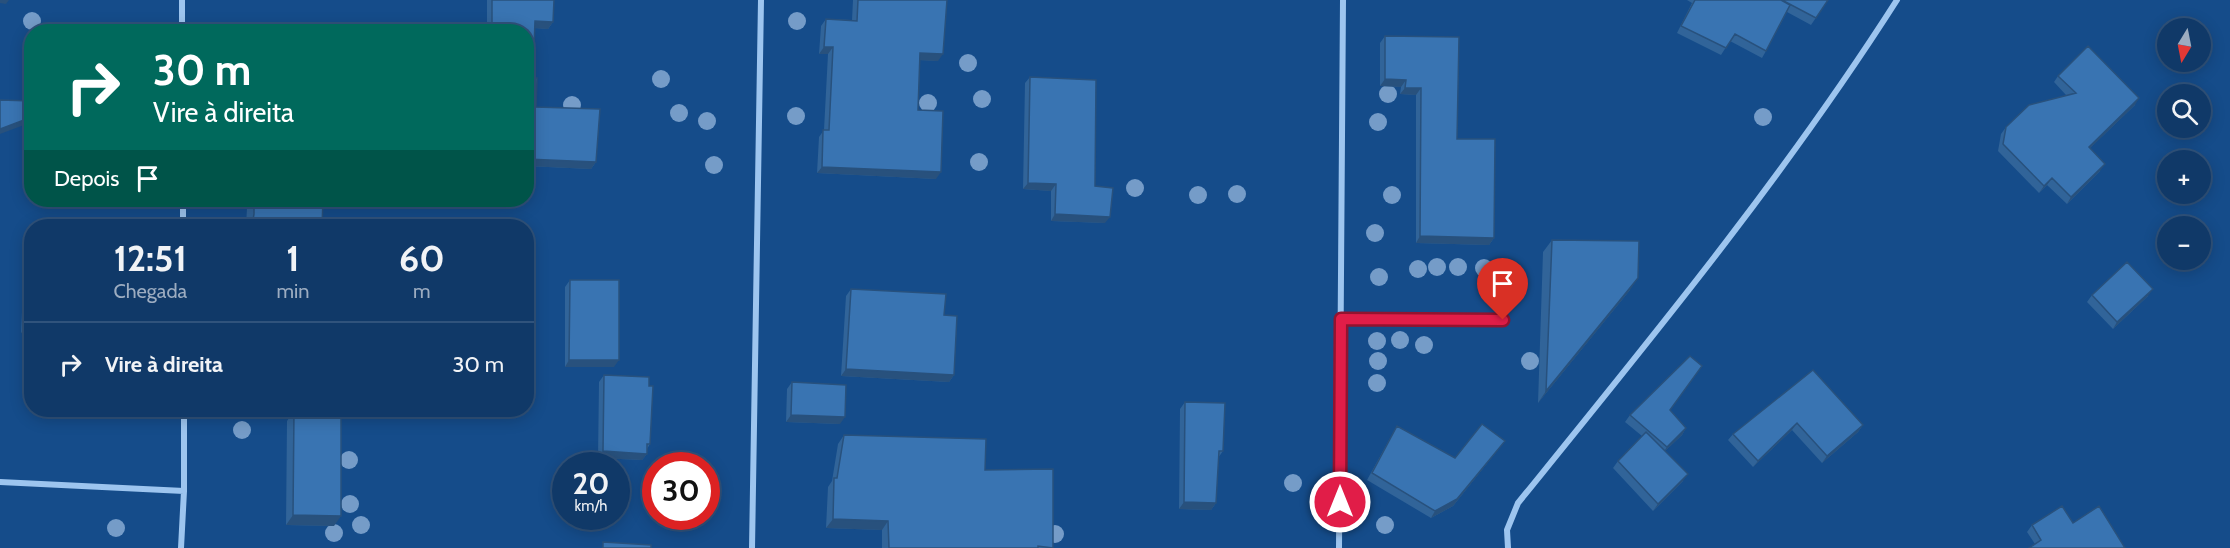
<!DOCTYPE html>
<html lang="pt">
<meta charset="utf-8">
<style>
:root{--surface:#103968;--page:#1e4471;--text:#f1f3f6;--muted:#9cacc0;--line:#30537c}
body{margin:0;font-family:Cabin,sans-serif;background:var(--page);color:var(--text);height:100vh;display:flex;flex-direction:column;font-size:22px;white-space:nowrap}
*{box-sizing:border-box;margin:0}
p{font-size:20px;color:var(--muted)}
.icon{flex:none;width:33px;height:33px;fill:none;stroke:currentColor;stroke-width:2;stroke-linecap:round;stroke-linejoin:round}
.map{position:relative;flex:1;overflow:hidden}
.drawer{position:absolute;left:24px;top:219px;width:510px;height:198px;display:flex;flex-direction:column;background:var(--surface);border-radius:24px;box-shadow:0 3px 15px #0003,0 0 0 2px var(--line)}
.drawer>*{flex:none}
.guide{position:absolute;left:24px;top:24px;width:510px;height:183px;border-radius:24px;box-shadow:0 3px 15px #0003,0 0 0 2px var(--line);background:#00695c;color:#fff;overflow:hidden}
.needle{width:39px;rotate:190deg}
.tools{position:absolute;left:2157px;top:18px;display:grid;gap:12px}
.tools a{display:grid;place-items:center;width:54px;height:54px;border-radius:50%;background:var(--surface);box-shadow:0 3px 15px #0003,0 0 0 2px var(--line);font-size:30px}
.speed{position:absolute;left:552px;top:452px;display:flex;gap:12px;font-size:30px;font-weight:700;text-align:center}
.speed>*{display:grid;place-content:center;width:78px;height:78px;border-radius:50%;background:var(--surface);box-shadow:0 3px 15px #0003,0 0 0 2px var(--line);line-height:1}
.speed small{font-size:15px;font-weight:400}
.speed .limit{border:9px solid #d22;background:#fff;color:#111}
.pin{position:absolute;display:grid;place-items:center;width:51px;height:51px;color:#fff;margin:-62px -26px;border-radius:50% 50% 50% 0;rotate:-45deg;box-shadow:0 0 6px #0007}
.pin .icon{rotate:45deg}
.me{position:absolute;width:66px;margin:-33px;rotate:0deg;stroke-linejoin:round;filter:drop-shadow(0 0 4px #0008)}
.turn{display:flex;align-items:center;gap:21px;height:126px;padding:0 30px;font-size:27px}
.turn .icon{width:78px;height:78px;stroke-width:2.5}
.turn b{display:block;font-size:42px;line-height:51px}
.then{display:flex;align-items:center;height:57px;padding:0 30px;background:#0003;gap:12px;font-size:22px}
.eta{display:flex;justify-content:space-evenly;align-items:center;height:102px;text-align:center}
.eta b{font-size:36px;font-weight:700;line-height:42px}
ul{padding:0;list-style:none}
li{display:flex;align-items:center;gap:18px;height:84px;padding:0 30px;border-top:2px solid var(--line)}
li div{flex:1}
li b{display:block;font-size:22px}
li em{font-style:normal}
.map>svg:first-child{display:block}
</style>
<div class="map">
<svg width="2230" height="548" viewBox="0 0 2230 548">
<rect width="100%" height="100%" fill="#154c8a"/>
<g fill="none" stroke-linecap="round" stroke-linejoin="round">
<path stroke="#9dc5ef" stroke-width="4.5" d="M 1341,319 L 1503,320"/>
<path stroke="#9dc5ef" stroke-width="6" d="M 182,0 L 182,32
M 183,200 L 183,226
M 0,482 L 184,491
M 181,548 L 184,491 L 184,410
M 752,548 L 761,0
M 1339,548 L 1343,0
M 1508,548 L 1507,530 L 1518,503 C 1650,340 1784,177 1897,0"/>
</g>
<g fill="#759cc8">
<circle cx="32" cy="21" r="9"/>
<circle cx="797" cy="21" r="9"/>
<circle cx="968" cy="63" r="9"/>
<circle cx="661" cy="79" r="9"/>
<circle cx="1388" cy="94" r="9"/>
<circle cx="982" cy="99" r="9"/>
<circle cx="928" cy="103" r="9"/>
<circle cx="572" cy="105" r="9"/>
<circle cx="679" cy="113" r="9"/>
<circle cx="796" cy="116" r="9"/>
<circle cx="1763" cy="117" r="9"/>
<circle cx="707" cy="121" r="9"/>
<circle cx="1378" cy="122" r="9"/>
<circle cx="979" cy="162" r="9"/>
<circle cx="714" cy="165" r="9"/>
<circle cx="1135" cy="188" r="9"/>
<circle cx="1237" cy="194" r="9"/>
<circle cx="1198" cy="195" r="9"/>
<circle cx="1392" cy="195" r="9"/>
<circle cx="1375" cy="233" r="9"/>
<circle cx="1437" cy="267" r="9"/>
<circle cx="1458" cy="267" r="9"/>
<circle cx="1484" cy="268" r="9"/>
<circle cx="1507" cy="268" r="9"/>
<circle cx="1418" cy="269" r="9"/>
<circle cx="1379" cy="277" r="9"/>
<circle cx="1400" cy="340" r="9"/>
<circle cx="1377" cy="341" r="9"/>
<circle cx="1424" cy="345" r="9"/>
<circle cx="1378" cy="361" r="9"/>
<circle cx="1530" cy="361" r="9"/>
<circle cx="1377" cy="383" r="9"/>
<circle cx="242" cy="430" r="9"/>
<circle cx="349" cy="460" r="9"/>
<circle cx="1293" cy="483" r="9"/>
<circle cx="350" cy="504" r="9"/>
<circle cx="361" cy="525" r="9"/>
<circle cx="1385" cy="525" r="9"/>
<circle cx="116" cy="528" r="9"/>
<circle cx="334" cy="533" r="9"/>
<circle cx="1055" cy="534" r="9"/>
</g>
<path fill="#316499" d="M 487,0 L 554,0 L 553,22 L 548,29 L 535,28 L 533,78 L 536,107 L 596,162 L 591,169 L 526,166 L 526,32 L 487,32 Z
M 853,0 L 947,0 L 938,61 L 920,60 L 918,110 L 936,179 L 817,173 L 819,137 L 824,130 L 828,54 L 819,54 L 821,26 L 826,19 L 852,20 Z
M 1687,0 L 1828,0 L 1811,25 L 1787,12 L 1766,51 L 1762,58 L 1730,41 L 1721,55 L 1677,33 L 1692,3 Z
M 1385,36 L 1457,139 L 1494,238 L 1489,245 L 1416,243 L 1416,95 L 1400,94 L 1401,87 L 1380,86 L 1380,43 Z
M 2058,76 L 2135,105 L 2090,148 L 2100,171 L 2067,204 L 2047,185 L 2039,193 L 1998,151 L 2001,134 L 2006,127 L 2066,95 L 2054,82 Z
M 1030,77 L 1095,186 L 1105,223 L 1051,221 L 1051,191 L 1023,189 L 1025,83 Z
M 32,83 L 32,122 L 28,101 L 24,91 L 28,84 Z
M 242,200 L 323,200 L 322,226 L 246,226 L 247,208 Z
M 32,240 L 32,332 L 21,333 L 25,248 Z
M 1552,240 L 1630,290 L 1538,403 L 1543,252 Z
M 570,280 L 614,367 L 565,367 L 565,287 Z
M 851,289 L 944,315 L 954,375 L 949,382 L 841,376 L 846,296 Z
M 2092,295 L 2148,296 L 2113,329 L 2087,302 Z
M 1813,370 L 1863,425 L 1858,432 L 1822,463 L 1792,430 L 1753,467 L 1728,440 L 1733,434 Z
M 604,375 L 649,386 L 650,444 L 647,449 L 647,454 L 642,460 L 598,458 L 599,382 Z
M 792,382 L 840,424 L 786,422 L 787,389 Z
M 1185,402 L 1223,451 L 1218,458 L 1216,503 L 1211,510 L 1179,509 L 1180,409 Z
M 309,410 L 446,410 L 440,418 L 341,412 L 334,526 L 286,525 L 287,421 L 294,411 L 309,411 Z
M 1670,411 L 1686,428 L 1682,435 L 1665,451 L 1683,481 L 1653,511 L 1613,468 L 1618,461 L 1642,436 L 1625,422 L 1630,415 Z
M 1397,426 L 1455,458 L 1505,441 L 1453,506 L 1431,518 L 1367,480 L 1393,433 Z
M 844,435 L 985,470 L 1053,548 L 882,548 L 882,530 L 826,528 L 828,487 L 832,481 L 838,444 Z
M 2073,523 L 2035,544 L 2027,532 L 2032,525 Z"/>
<path fill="#28517d" d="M 0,0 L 9,0 L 6,4 L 0,3 Z
M 535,21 L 553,22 L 548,29 L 530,28 Z
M 824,47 L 833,47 L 828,54 L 819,54 Z
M 920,53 L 943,54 L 938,61 L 915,60 Z
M 1385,79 L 1406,80 L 1401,87 L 1380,86 Z
M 1405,88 L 1421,88 L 1416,95 L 1400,94 Z
M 2139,98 L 2135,105 L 2084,154 L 2089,147 Z
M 32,117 L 32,122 L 0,134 L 0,129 Z
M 526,159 L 596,162 L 591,169 L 526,166 Z
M 2105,164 L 2100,171 L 2067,204 L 2071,197 Z
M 822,167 L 941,172 L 936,179 L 817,173 Z
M 2052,178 L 2047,185 L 2039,193 L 2044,186 Z
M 1028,183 L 1056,184 L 1051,191 L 1023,189 Z
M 1055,214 L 1110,217 L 1105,223 L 1051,221 Z
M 1420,236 L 1494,238 L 1489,245 L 1416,243 Z
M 1638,278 L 1630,290 L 1538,403 L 1546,391 Z
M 2153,289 L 2148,296 L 2113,329 L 2117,322 Z
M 30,320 L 32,320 L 32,332 L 21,333 Z
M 569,360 L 619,360 L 614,367 L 565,367 Z
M 846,369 L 954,375 L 949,382 L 841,376 Z
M 335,410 L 446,410 L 440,418 L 334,411 Z
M 791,415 L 845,417 L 840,424 L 786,422 Z
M 1797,423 L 1792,430 L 1753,467 L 1758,461 Z
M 1863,425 L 1858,432 L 1822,463 L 1827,456 Z
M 1686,428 L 1682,435 L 1662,454 L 1667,447 Z
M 1505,441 L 1453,506 L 1431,518 L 1435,511 Z
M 603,451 L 647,454 L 642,460 L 598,458 Z
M 1688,474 L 1683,481 L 1653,511 L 1658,504 Z
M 1184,502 L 1216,503 L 1211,510 L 1179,509 Z
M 293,515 L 341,516 L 334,526 L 286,525 Z
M 833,519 L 888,521 L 882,530 L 826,528 Z"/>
<path fill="#3974b2" stroke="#28517d" stroke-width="1.5" d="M 492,0 L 554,0 L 553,22 L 535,21 L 533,78 L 537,78 L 536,107 L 600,109 L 596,162 L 526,159 L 526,32 L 492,32 Z
M 858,0 L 947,0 L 943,54 L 920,53 L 918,110 L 943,111 L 941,172 L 822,167 L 823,130 L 829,130 L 833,47 L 824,47 L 826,19 L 857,21 Z
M 1695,0 L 1781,0 L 1790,5 L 1766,51 L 1735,34 L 1726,48 L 1681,26 Z
M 1782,0 L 1828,0 L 1816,18 Z
M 1385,36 L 1459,37 L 1457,139 L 1495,139 L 1494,238 L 1420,236 L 1421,88 L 1405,88 L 1406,80 L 1385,79 Z
M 2088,46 L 2139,98 L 2089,147 L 2105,164 L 2071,197 L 2052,178 L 2044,186 L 2003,144 L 2006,127 L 2029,105 L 2076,93 L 2058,76 Z
M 1030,77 L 1096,80 L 1095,186 L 1113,188 L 1110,217 L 1055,214 L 1056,184 L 1028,183 Z
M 32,83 L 32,92 L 28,84 Z
M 0,100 L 32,101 L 32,117 L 0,129 Z
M 254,200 L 323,200 L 322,226 L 252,226 L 254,214 Z
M 1552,240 L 1639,241 L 1638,278 L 1546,391 Z
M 2127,262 L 2153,289 L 2117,322 L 2092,295 Z
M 570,280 L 619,280 L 619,360 L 569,360 Z
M 32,286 L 32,320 L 30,320 Z
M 851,289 L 946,294 L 944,315 L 957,316 L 954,375 L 846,369 Z
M 1690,356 L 1702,366 L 1670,410 L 1686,428 L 1667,447 L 1630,415 Z
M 1813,370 L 1863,425 L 1827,456 L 1797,423 L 1758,461 L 1733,434 Z
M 604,375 L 649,377 L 649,386 L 653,386 L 650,444 L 647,444 L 647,454 L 603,451 Z
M 792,382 L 846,385 L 845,417 L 791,415 Z
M 1185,402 L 1225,403 L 1223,451 L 1219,451 L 1216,503 L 1184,502 Z
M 315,410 L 341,410 L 341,516 L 293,515 L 294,411 L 315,411 Z
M 1482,424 L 1505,441 L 1457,499 L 1435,511 L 1372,473 L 1397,426 L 1455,458 Z
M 1646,432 L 1688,474 L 1658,504 L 1618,461 Z
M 844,435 L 986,439 L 985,470 L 1053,469 L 1053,548 L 1038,546 L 1038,548 L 889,548 L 888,521 L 833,519 L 834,478 L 837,478 Z
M 2062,506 L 2073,523 L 2099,506 L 2125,548 L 2029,548 L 2041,540 L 2032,525 Z
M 603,542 L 651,545 L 651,548 L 603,548 Z"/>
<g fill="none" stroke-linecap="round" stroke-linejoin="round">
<defs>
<path id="route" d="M 1340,502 L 1341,319 L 1503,320"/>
</defs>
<use href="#route" stroke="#92132f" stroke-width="15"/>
<use href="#route" stroke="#e11d48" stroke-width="10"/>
</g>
</svg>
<div class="tools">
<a><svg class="needle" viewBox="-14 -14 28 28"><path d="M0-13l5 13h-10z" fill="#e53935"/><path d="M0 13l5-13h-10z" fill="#9cacc0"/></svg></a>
<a><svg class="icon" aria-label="search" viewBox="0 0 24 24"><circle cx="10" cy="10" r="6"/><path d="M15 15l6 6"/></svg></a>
<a>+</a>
<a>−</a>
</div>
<div class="speed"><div>20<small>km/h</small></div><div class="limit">30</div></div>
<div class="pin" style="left:1503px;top:320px;background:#d93025"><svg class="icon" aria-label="arrive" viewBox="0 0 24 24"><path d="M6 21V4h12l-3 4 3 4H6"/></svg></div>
<svg class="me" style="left:1340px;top:502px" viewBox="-20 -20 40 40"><circle r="17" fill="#e11d48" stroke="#fff" stroke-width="3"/><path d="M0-11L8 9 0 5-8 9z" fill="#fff"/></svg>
<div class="guide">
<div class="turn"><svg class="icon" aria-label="right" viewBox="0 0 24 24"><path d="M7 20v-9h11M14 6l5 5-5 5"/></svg><div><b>30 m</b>Vire à direita</div></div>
<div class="then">Depois<svg class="icon" aria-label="arrive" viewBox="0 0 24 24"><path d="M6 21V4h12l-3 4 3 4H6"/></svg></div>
</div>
<section class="drawer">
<div class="eta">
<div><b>12:51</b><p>Chegada</p></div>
<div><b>1</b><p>min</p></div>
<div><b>60</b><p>m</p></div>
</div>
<ul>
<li><svg class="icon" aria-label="right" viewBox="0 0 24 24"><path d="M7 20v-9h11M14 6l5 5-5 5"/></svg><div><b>Vire à direita</b></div><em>30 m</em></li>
</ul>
</section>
</div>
